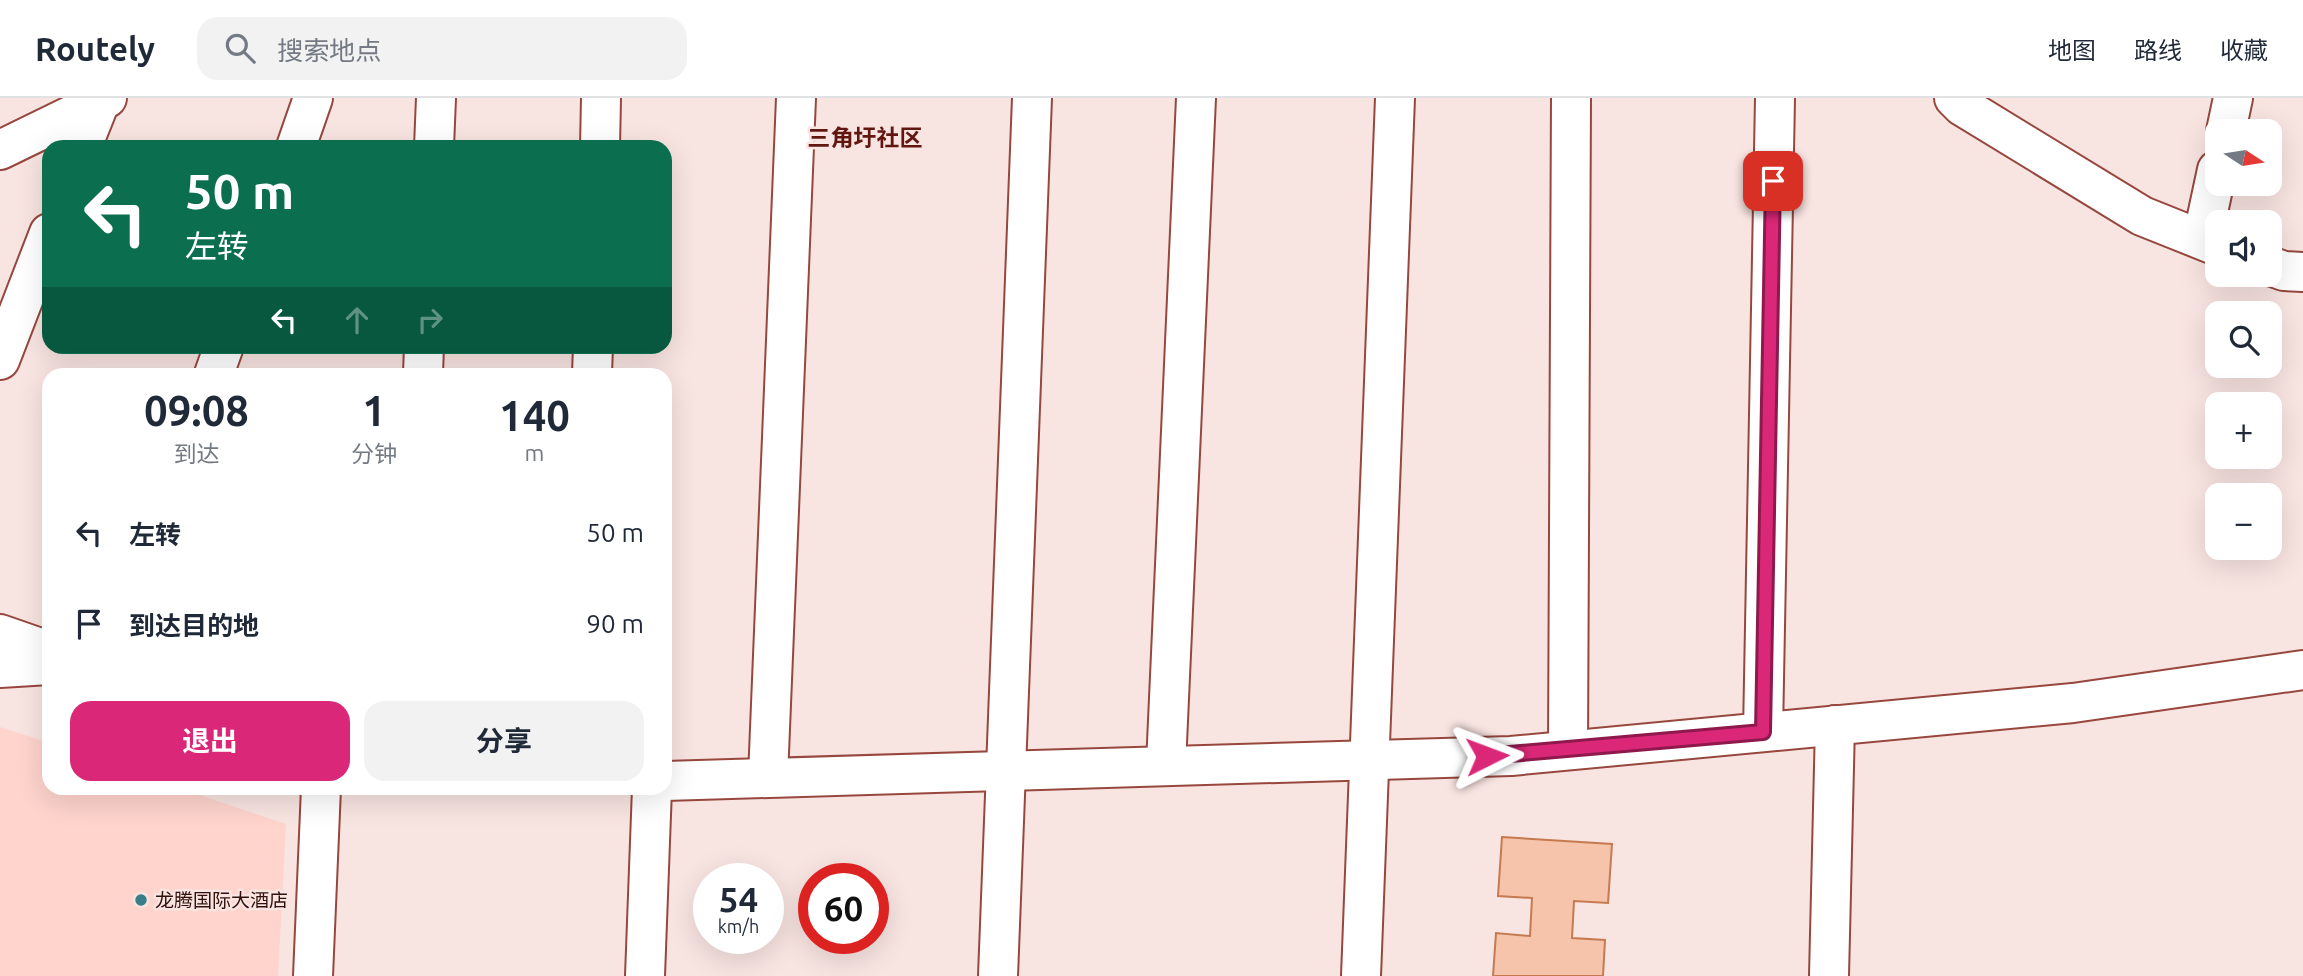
<!DOCTYPE html>
<html lang="zh">
<meta charset="utf-8">
<style>
:root{--surface:#fff;--page:#f2f2f3;--text:#1f2937;--muted:#747a83;--line:#e0e1e3;--accent:#db2777}
body{margin:0;font-family:Ubuntu,"Noto Sans SC",sans-serif;background:var(--page);color:var(--text);height:100vh;display:flex;flex-direction:column;font-size:26px;white-space:nowrap}
*{box-sizing:border-box;margin:0}
p{font-size:23px;color:var(--muted)}
.icon{flex:none;width:38px;height:38px;fill:none;stroke:currentColor;stroke-width:2;stroke-linecap:round;stroke-linejoin:round}
.map{position:relative;flex:1;overflow:hidden}
.details{position:absolute;left:42px;top:270px;width:630px;height:427px;display:flex;flex-direction:column;background:var(--surface);border-radius:21px;box-shadow:0 7px 28px #0002}
.details>*{flex:none}
.hud{position:absolute;left:42px;top:42px;width:630px;height:214px;border-radius:21px;box-shadow:0 7px 28px #0002;background:#0b6e4f;color:#fff;overflow:hidden}
.needle{width:46px;rotate:102deg}
.tools{position:absolute;left:2205px;top:21px;display:grid;gap:14px}
.tools a{display:grid;place-items:center;width:77px;height:77px;border-radius:14px;background:var(--surface);box-shadow:0 7px 28px #0002;font-size:35px}
.speed{position:absolute;left:693px;top:765px;display:flex;gap:14px;font-size:35px;font-weight:700;text-align:center}
.speed>*{display:grid;place-content:center;width:91px;height:91px;border-radius:50%;background:var(--surface);box-shadow:0 7px 28px #0002;line-height:1}
.speed small{font-size:18px;font-weight:400}
.speed .limit{border:10px solid #d22;background:#fff;color:#111}
.pin{position:absolute;display:grid;place-items:center;width:60px;height:60px;color:#fff;margin:-30px;border-radius:14px;box-shadow:0 4px 10px #0006}
.me{position:absolute;width:77px;margin:-38px;rotate:87deg;stroke-linejoin:round;filter:drop-shadow(0 0 5px #0008)}
.turn{display:flex;align-items:center;gap:24px;height:147px;padding:0 28px;font-size:32px}
.turn .icon{width:91px;height:91px;stroke-width:2.5}
.turn b{display:block;font-size:49px;line-height:60px}
.lanes{display:flex;align-items:center;height:66px;padding:0 28px;background:#0003;justify-content:center;gap:35px;direction:ltr}
.lanes .off{opacity:.35}
.eta{display:flex;justify-content:space-evenly;align-items:center;height:119px;text-align:center}
.eta b{font-size:42px;font-weight:700;line-height:49px}
.cta{display:flex;gap:14px;margin-top:auto;padding:14px 28px}
.cta a{flex:1;height:80px;border-radius:21px;background:var(--accent);color:#fff;font-size:28px;font-weight:700;line-height:80px;text-align:center}
.cta a+a{background:var(--page);color:var(--text)}
ul{padding:0;list-style:none}
li{display:flex;align-items:center;gap:21px;height:91px;padding:0 28px}
li div{flex:1}
li b{display:block;font-size:26px}
li em{font-style:normal}
header{display:flex;align-items:center;gap:42px;box-sizing:border-box;height:98px;padding:0 35px;background:var(--surface);border-bottom:2px solid var(--line)}
header strong{font-size:33px}
nav{display:flex;gap:38px;margin-inline-start:auto;font-size:24px}
.search{width:490px;height:63px;background:var(--page);display:flex;align-items:center;gap:18px;box-sizing:border-box;padding:0 24px;border-radius:21px;color:var(--muted);font-size:26px}
.map>svg:first-child{display:block}
</style>
<header>
<strong>Routely</strong>
<div class="search"><svg class="icon" aria-label="search" viewBox="0 0 24 24"><circle cx="10" cy="10" r="6"/><path d="M15 15l6 6"/></svg>搜索地点</div>
<nav><a>地图</a><a>路线</a><a>收藏</a></nav>
</header>
<div class="map">
<svg width="2303" height="878" viewBox="0 0 2303 878">
<rect width="100%" height="100%" fill="#f8e4e1"/>
<path fill="#fed4cd" d="M 0,629 L 49,645 L 49,690 L 179,690 L 286,726 L 278,878 L 0,878 Z"/>
<path fill="#f5c4aa" stroke="#c57a51" stroke-width="2" d="M 1502,739 L 1612,746 L 1608,805 L 1574,803 L 1572,840 L 1605,842 L 1603,878 L 1493,878 L 1496,835 L 1530,838 L 1532,800 L 1498,798 Z"/>
<g fill="none" stroke-linecap="round" stroke-linejoin="round">
<defs>
<path id="minor" d="M 1954,0 L 1962,8 L 2142,118 L 2217,148
M 2226,33 L 2233,0
M 82,49 L 100,4
M 296,49 L 313,0
M 434,49 L 436,0
M 600,49 L 601,0
M 0,52 L 107,0
M 2202,142 L 2217,72
M 2270,168 L 2284,173 L 2303,174
M 0,262 L 49,135
M 214,276 L 224,248
M 423,276 L 424,248
M 592,276 L 593,248
M 1763,634 L 1775,0
M 1568,652 L 1571,0
M 1166,667 L 1196,0
M 768,679 L 796,0
M 313,878 L 321,690
M 645,878 L 652,690
M 998,878 L 1032,0
M 1361,878 L 1395,0
M 1829,878 L 1835,627"/>
<path id="primary" d="M 0,536 L 49,553
M 0,570 L 49,567
M 665,683 L 1511,658 L 2073,605 L 2303,572"/>
</defs>
<use href="#minor" stroke="#97473d" stroke-width="42"/>
<use href="#primary" stroke="#97473d" stroke-width="42"/>
<use href="#minor" stroke="#fff" stroke-width="38"/>
<use href="#primary" stroke="#fff" stroke-width="38"/>
</g>
<g fill="none" stroke-linecap="round" stroke-linejoin="round">
<defs>
<path id="route" d="M 1487,658 L 1763,634 L 1773,83"/>
</defs>
<use href="#route" stroke="#8e194d" stroke-width="18"/>
<use href="#route" stroke="#db2777" stroke-width="12"/>
</g>
<circle fill="#387e89" stroke="#f8e4e1" stroke-width="2.5" cx="141" cy="802" r="7"/>
<g text-anchor="middle" stroke-width="5" stroke-linejoin="round" paint-order="stroke">
<g font-size="19" fill="#32110d" stroke="#f8e4e1" text-anchor="start">
<text x="155" y="809">龙腾国际大酒店</text>
</g>
<g font-size="23" font-weight="bold" fill="#621610" stroke="#f8e4e1">
<text x="865" y="48">三角圩社区</text>
</g>
</g>
</svg>
<div class="tools">
<a><svg class="needle" viewBox="-14 -14 28 28"><path d="M0-13l5 13h-10z" fill="#e53935"/><path d="M0 13l5-13h-10z" fill="#747a83"/></svg></a>
<a><svg class="icon" aria-label="sound" viewBox="0 0 24 24"><path d="M4 9h4l5-4v14l-5-4H4zM17 9q2 3 0 6"/></svg></a>
<a><svg class="icon" aria-label="search" viewBox="0 0 24 24"><circle cx="10" cy="10" r="6"/><path d="M15 15l6 6"/></svg></a>
<a>+</a>
<a>−</a>
</div>
<div class="speed"><div>54<small>km/h</small></div><div class="limit">60</div></div>
<div class="pin" style="left:1773px;top:83px;background:#d93025"><svg class="icon" aria-label="arrive" viewBox="0 0 24 24"><path d="M6 21V4h12l-3 4 3 4H6"/></svg></div>
<svg class="me" style="left:1487px;top:658px" viewBox="-20 -20 40 40"><path d="M0-17L14 15 0 8-14 15z" fill="#db2777" stroke="#fff" stroke-width="4"/></svg>
<div class="hud">
<div class="turn"><svg class="icon" aria-label="left" viewBox="0 0 24 24"><path d="M17 20v-9H6M10 6l-5 5 5 5"/></svg><div><b>50 m</b>左转</div></div>
<div class="lanes"><svg class="icon" aria-label="left" viewBox="0 0 24 24"><path d="M17 20v-9H6M10 6l-5 5 5 5"/></svg><svg class="icon off" aria-label="ahead" viewBox="0 0 24 24"><path d="M12 20V5M6 11l6-6 6 6"/></svg><svg class="icon off" aria-label="right" viewBox="0 0 24 24"><path d="M7 20v-9h11M14 6l5 5-5 5"/></svg></div>
</div>
<section class="details">
<div class="eta">
<div><b>09:08</b><p>到达</p></div>
<div><b>1</b><p>分钟</p></div>
<div><b>140</b><p>m</p></div>
</div>
<ul>
<li><svg class="icon" aria-label="left" viewBox="0 0 24 24"><path d="M17 20v-9H6M10 6l-5 5 5 5"/></svg><div><b>左转</b></div><em>50 m</em></li>
<li><svg class="icon" aria-label="arrive" viewBox="0 0 24 24"><path d="M6 21V4h12l-3 4 3 4H6"/></svg><div><b>到达目的地</b></div><em>90 m</em></li>
</ul>
<div class="cta"><a>退出</a><a>分享</a></div>
</section>
</div>
